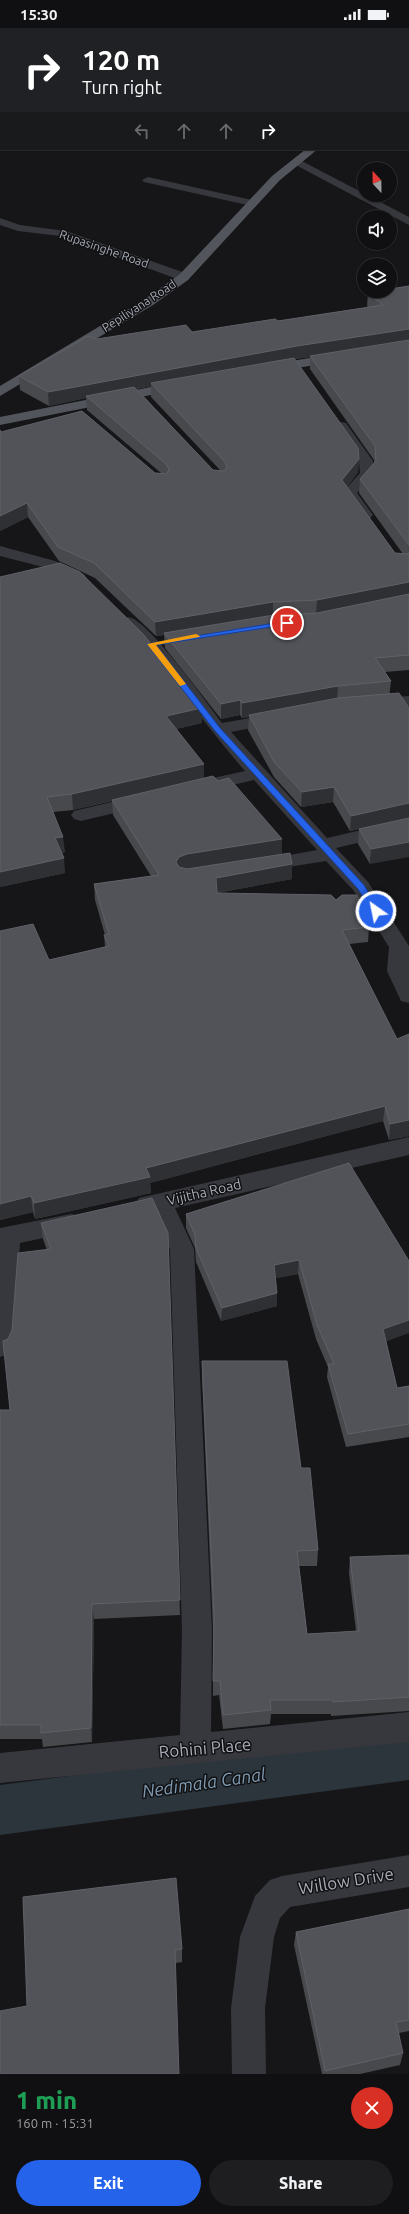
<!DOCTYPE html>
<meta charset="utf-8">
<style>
:root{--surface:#101012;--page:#1e1e20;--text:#f1f3f6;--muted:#9c9d9f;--line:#303032;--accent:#2563eb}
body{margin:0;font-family:Ubuntu,sans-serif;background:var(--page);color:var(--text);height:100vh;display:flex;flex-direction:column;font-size:15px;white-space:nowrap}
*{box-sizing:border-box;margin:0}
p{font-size:13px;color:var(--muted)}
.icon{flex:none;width:22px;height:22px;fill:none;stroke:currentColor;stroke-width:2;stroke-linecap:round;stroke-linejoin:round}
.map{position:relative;height:2046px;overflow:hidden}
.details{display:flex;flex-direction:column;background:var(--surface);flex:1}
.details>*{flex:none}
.hud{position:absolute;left:0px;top:0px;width:409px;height:122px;box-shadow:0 1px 3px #0004,0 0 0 1px var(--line);background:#202124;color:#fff;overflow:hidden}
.needle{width:26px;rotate:338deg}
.fabs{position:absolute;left:357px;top:134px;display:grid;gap:8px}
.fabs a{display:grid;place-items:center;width:40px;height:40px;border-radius:50%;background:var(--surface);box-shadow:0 1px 3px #0004,0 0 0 1px var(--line);font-size:20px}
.pin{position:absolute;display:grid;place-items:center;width:34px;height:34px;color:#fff;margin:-17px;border:2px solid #fff;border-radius:50%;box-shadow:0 1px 4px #0007}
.me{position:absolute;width:44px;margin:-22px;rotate:327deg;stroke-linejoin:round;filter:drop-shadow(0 0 3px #0008)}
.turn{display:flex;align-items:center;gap:14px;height:84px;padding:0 16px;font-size:18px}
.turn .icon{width:52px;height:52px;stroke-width:2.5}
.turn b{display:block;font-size:28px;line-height:34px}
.lanes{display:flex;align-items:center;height:38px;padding:0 16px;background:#0003;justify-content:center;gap:20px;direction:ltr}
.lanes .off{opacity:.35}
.round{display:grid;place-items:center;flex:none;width:42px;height:42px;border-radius:21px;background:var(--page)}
.headline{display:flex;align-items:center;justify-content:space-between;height:68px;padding:0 16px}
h1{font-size:24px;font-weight:800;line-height:30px;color:#1e9e55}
.primary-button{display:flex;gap:8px;margin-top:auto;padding:8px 16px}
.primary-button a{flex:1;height:46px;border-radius:24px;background:var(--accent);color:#fff;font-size:16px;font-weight:800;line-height:46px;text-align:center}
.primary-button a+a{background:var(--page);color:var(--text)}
.status{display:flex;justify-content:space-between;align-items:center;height:28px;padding:0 20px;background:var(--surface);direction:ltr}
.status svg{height:11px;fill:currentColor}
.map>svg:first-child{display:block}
</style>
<div class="status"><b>15:30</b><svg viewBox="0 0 49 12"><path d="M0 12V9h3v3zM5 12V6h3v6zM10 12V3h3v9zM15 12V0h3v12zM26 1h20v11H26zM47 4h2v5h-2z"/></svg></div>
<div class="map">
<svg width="409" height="2046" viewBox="0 0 409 2046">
<rect width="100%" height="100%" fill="#161618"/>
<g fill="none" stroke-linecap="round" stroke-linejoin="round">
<path fill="#2c353c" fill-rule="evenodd" d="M 409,1704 L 409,1752 L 0,1807 L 0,1757 Z"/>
<path fill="#37383d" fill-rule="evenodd" d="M 15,0 L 25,0 L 26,1 L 16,1 Z
M 125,0 L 135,0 L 135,1 L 125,1 Z
M 201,0 L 211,0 L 212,1 L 202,1 Z
M 0,6 L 1,6 L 1,12 L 0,12 Z
M 296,130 L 409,189 L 409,197 L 292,135 L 291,133 Z
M 148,149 L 252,172 L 258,175 L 252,178 L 144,154 L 142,152 Z
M 0,190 L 20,197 L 66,203 L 188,246 L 190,249 L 188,252 L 180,252 L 60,208 L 18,203 L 0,197 Z
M 341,394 L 346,395 L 373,433 L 374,446 L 357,465 L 373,487 L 370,490 L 360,490 L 342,465 L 360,445 L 359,433 L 334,398 Z
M 0,518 L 55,533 L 84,546 L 86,549 L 84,552 L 78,554 L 43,539 L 0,528 Z
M 129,589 C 150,594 206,674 222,695 L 278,685 L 284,686 L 287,690 L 284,694 L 231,704 L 327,810 L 409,791 L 409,803 L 336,820 L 368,854 L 409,918 L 409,975 L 401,973 L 387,943 L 389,919 L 354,863 L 326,833 L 263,843 L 256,841 L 253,837 L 256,833 L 317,822 L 254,752 L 202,764 L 195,762 L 193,758 L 195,754 L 245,743 C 203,695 168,642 123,598 L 121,594 L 123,590 Z
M 409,668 L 409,678 L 375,680 L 369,679 L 366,675 L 369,671 Z
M 141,767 L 148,769 L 150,773 L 148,777 L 81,793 L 74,791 L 71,787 L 74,783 Z
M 409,1109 L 409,1127 L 175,1180 L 194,1221 L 212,1602 L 211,1704 L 409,1684 L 409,1714 L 0,1755 L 0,1725 L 180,1707 L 182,1602 L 170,1221 L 153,1185 L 147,1186 L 139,1184 L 135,1177 L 139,1170 Z
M 71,1186 L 80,1188 L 83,1195 L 80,1202 L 20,1215 L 13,1318 L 9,1326 L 0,1329 L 0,1200 Z
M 409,1827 L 409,1859 L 290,1879 L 280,1890 L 274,1909 L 265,1980 L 266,2046 L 232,2046 L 231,1980 L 240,1909 L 255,1868 L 270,1852 L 282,1848 Z"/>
<path fill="#53555c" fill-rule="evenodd" d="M 306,121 L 318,121 L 280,152 L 188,252 L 153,277 L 0,368 L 0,358 L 145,271 L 180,246 L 272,148 Z
M 339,325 L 344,326 L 346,329 L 344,332 L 268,345 L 261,341 L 268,337 Z
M 181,353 L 188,357 L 186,360 L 0,397 L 0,389 Z"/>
</g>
<path fill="#47494d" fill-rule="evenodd" d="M 271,0 L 409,0 L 409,33 L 408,34 L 408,1 L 273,1 Z
M 408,34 L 409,34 L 409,76 L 408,77 Z
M 409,77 L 409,93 L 408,92 L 408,78 Z
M 409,258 L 409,642 L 385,644 L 391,653 L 370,836 L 358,816 L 359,801 L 350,803 L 333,774 L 301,779 L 274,749 L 248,702 L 249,689 L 242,690 L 240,687 L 221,691 L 165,620 L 164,607 L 156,608 L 95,550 L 59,533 L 28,489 L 0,503 L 0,402 L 1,404 L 155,445 L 161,445 L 87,382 L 86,370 L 49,378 L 20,362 L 19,348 L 97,311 L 192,304 L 278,293 L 368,279 L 367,278 L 368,265 ZM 310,329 L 310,341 L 374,432 L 374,435 L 360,451 L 359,465 L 403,526 L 395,525 L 347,459 L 358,444 L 359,431 L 295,331 ZM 151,358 L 151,369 L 220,442 L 213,442 L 137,361 Z
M 0,549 L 202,680 L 202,695 L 176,701 L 204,750 L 218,753 L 282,826 L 292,851 L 217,865 L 336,872 L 369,899 L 368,914 L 349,916 L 397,1011 L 409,1006 L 409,1108 L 389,1112 L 383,1093 L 150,1155 L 151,1165 L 35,1191 L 33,1184 L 0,1192 L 49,932 L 105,919 L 104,907 L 105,907 L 95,872 L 94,856 L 151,848 L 113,787 L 112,773 L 73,782 L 53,784 L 65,824 L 61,825 L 65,845 L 0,859 Z
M 349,1135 L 386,1313 L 397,1360 L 409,1358 L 409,1409 L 346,1419 L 327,1349 L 328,1339 L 316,1311 L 298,1246 L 275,1250 L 277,1265 L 277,1278 L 221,1293 L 196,1234 L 195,1220 L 186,1200 L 186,1186 Z
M 41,1195 L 168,1205 L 180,1587 L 94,1591 L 92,1714 L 43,1719 L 42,1711 L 0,1711 L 0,1382 L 10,1382 L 8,1311 L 47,1222 L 43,1211 Z
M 202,1333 L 301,1440 L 318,1522 L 317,1538 L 299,1538 L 307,1606 L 356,1603 L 349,1545 L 350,1529 L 409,1527 L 409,1683 L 331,1688 L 331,1686 L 271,1686 L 270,1696 L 223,1701 L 219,1667 L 213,1668 L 213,1601 L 202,1349 Z
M 23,1869 L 182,1921 L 182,1934 L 176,1935 L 27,1978 Z
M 409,1881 L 409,2003 L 399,2005 L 403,2025 L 400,2037 L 360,2046 L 322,2046 L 294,1917 L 296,1904 Z"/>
<path fill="#2f3033" d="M 408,24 L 409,24 L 409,33 L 408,34 Z
M 408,37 L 409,37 L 409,46 L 408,47 Z
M 408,67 L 409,67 L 409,76 L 408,77 Z
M 409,301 L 409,314 L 296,331 L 153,358 L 151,355 L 151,358 L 89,370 L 86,368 L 86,370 L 49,378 L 48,364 L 297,318 Z
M 359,431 L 358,444 L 341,466 L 342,452 Z
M 27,475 L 28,489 L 0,503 L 0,488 Z
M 409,554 L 409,568 L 316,587 L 317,572 Z
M 273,574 L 273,589 L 164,605 L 164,607 L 156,608 L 155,594 Z
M 338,658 L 337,673 L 249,687 L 249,689 L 242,690 L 242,675 Z
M 240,672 L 240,687 L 221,691 L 221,676 Z
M 202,680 L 202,695 L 167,703 L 166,688 Z
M 204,736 L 204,751 L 73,782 L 72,766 Z
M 334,759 L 333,774 L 301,779 L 302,764 Z
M 409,775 L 409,790 L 350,803 L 351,788 Z
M 63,809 L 65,824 L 56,826 L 55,810 Z
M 282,811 L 282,826 L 179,844 L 176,834 L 179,829 L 187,826 Z
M 409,814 L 409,829 L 370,836 L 371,821 Z
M 64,830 L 65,845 L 0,859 L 0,844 Z
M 292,836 L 292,851 L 216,865 L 216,850 Z
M 385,1078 L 383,1093 L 150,1155 L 151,1165 L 35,1191 L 34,1175 L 146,1140 Z
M 409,1092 L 409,1108 L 389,1112 L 390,1096 Z
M 31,1168 L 33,1184 L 0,1192 L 0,1176 Z
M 299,1232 L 298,1246 L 273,1251 L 274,1237 Z
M 277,1265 L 277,1278 L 221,1293 L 222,1280 Z
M 409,1292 L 409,1305 L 382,1315 L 383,1301 Z
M 92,1576 L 94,1591 L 92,1714 L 91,1700 Z"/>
<path fill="#525359" stroke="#5f6168" d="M 284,0 L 409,0 L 409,24 L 408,24 L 408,1 L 285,1 Z
M 408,42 L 409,46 L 409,54 L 408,54 Z
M 408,61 L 409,62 L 409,67 L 408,67 Z
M 409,258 L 409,301 L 297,318 L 48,364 L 19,348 L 88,308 L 97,311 L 186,297 L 192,304 L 275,291 L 278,293 L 383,277 L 368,265 L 380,263 L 390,263 L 390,261 Z
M 409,312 L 409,517 L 360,451 L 376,433 L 375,418 L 310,328 Z
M 294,330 L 358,420 L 359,431 L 342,452 L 395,525 L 408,526 L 409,525 L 409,554 L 317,572 L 273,574 L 155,594 L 94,535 L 58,519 L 27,475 L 0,488 L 0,402 L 1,404 L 82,383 L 155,445 L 166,446 L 169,442 L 167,437 L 86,368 L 134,359 L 213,442 L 224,443 L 227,439 L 225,434 L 151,355 Z
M 60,535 L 80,544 L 143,606 L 202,680 L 166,688 L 204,736 L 72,766 L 47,769 L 63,809 L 55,810 L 64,830 L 0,844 L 0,549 Z
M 409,566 L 409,627 L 375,630 L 391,653 L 338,658 L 242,675 L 240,672 L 221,676 L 164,605 L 274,587 L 317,585 Z
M 399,665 L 409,680 L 409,775 L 351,788 L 334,759 L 302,764 L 274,734 L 249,687 L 338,670 Z
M 213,748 L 218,753 L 229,750 L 282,811 L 187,826 L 179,829 L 176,834 L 179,839 L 187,841 L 290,825 L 292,836 L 216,850 L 217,865 L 331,867 L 336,872 L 342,867 L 357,867 L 369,899 L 342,902 L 397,1011 L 409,1006 L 409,1092 L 390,1096 L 385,1078 L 146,1140 L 150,1149 L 34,1175 L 31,1168 L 0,1176 L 0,903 L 33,896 L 49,932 L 109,918 L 104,907 L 109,906 L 94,856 L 159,847 L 112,772 Z
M 409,790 L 409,814 L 371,821 L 359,801 Z
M 349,1135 L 409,1233 L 409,1292 L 383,1301 L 397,1360 L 409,1358 L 409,1396 L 348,1406 L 328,1336 L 334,1336 L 317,1297 L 299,1232 L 274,1237 L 277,1265 L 222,1280 L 196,1220 L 195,1207 L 186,1186 Z
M 152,1170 L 168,1205 L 180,1572 L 92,1576 L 91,1700 L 41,1705 L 41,1697 L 0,1697 L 0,1382 L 10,1382 L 3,1313 L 8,1311 L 12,1302 L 18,1225 L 51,1221 L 41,1195 Z
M 202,1333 L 287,1333 L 301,1440 L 310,1440 L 318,1522 L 297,1523 L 307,1606 L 359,1603 L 350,1529 L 409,1527 L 409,1669 L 333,1674 L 333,1672 L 270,1672 L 271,1682 L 223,1687 L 220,1653 L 213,1653 L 214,1587 Z
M 176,1850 L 182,1921 L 175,1922 L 179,2046 L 0,2046 L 0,1983 L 27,1978 L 23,1869 Z
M 409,1881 L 409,1992 L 396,1994 L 403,2025 L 325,2043 L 296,1904 Z"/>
<path fill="#2563eb" stroke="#184099" d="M 287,593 L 290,593 L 290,596 L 156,617 L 220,700 L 364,857 L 380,883 L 379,885 L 373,885 L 358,861 L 215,703 L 147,616 Z"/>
<path fill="#f59e0b" d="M 196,606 L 200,608 L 199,609 L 156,617 L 186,656 L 180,658 L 147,616 Z"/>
<g text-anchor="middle" stroke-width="3" stroke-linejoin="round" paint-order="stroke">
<g font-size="12" fill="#a8adb8" stroke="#111113">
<text transform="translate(104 221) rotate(19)" y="4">Rupasinghe Road</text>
<text transform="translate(139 278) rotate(-33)" y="4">Pepiliyana Road</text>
</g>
<g font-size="14" fill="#a8adb8" stroke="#111113">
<text transform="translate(204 1164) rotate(-13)" y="5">Vijitha Road</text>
</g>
<g font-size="17" fill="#a8adb8" stroke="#111113">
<text transform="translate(205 1720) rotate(-5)" y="6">Rohini Place</text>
<text transform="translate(346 1853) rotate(-9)" y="6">Willow Drive</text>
</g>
<g font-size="18" font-style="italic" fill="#7f9bb3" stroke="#111113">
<text transform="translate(204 1755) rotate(-8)" y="6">Nedimala Canal</text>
</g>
</g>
</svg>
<div class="fabs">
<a><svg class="needle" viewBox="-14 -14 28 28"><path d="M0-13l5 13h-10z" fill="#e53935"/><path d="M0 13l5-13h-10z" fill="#9c9d9f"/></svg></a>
<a><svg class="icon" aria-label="sound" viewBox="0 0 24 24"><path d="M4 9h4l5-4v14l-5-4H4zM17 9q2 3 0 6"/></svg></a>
<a><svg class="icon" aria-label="layers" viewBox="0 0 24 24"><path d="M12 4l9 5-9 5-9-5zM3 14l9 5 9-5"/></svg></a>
</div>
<div class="pin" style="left:287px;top:595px;background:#d93025"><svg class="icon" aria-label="arrive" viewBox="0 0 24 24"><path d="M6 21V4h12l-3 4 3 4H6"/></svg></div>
<svg class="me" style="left:376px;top:883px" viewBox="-20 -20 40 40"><circle r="17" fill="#2563eb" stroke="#fff" stroke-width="3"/><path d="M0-11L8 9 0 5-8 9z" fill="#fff"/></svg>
<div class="hud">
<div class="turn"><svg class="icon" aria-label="right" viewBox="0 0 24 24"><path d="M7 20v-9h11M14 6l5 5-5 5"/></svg><div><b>120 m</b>Turn right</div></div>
<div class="lanes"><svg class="icon off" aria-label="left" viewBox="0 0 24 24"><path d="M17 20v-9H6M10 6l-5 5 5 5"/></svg><svg class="icon off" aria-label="ahead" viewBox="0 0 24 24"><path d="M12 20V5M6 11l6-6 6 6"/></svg><svg class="icon off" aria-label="ahead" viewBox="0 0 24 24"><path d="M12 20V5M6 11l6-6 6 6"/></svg><svg class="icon" aria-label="right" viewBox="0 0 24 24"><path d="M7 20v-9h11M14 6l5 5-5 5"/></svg></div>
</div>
</div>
<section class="details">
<div class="headline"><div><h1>1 min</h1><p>160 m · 15:31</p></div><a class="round" style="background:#d93025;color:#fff"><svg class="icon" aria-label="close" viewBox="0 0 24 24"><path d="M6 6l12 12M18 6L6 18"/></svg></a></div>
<div class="primary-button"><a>Exit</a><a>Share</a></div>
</section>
